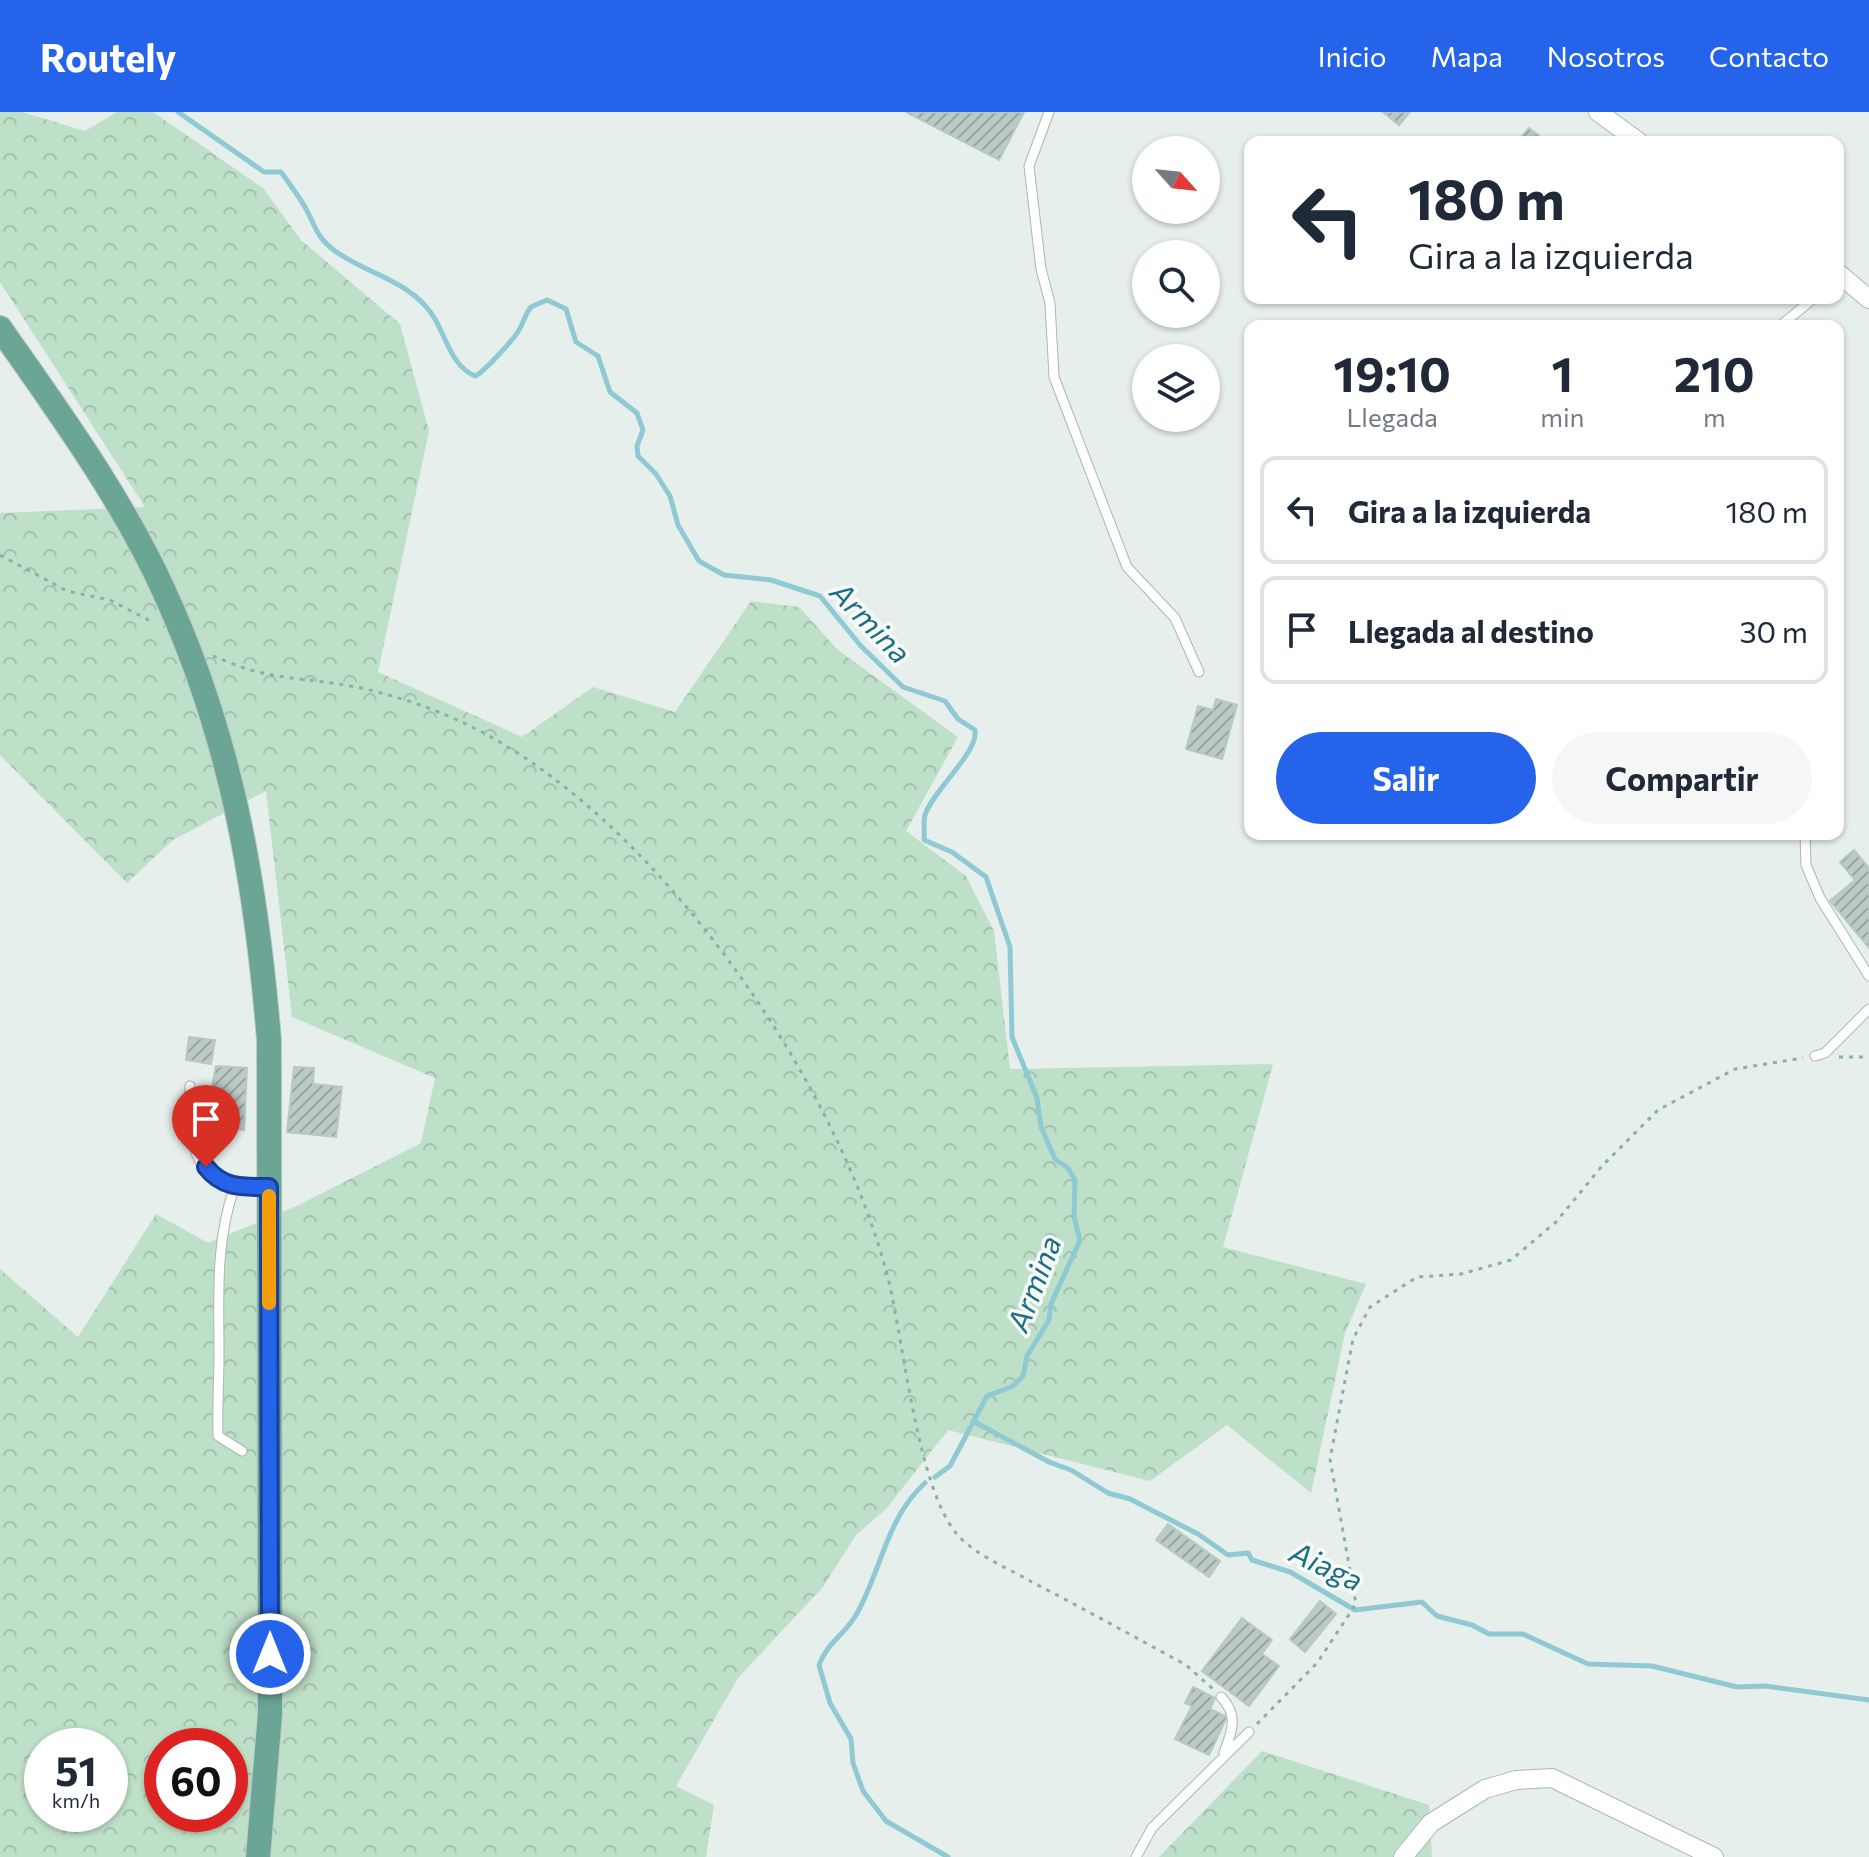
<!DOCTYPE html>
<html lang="es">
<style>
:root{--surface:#fff;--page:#f6f6f7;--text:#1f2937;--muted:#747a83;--line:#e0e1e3;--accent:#2563eb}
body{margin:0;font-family:Commissioner,sans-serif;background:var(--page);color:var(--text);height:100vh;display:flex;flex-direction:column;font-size:30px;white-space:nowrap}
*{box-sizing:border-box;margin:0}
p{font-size:26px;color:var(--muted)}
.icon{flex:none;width:44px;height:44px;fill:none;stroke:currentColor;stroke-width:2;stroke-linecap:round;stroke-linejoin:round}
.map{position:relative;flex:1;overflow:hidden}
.side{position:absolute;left:1244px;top:208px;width:600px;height:520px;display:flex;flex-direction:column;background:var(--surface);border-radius:16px;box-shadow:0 2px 6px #0004}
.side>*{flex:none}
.hud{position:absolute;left:1244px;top:24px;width:600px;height:168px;border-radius:16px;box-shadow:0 2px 6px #0004;background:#fff;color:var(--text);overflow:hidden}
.needle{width:52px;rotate:117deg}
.fabs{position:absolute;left:1132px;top:24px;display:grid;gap:16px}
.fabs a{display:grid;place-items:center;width:88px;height:88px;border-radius:50%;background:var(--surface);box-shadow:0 2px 6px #0004;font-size:40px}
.speed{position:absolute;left:24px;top:1616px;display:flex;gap:16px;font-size:40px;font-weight:700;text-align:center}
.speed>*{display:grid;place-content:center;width:104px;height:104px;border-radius:50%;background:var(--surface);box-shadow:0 2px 6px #0004;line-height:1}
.speed small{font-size:20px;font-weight:400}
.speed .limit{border:12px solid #d22;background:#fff;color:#111}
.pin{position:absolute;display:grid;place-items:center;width:68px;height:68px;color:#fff;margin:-82px -34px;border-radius:50% 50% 50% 0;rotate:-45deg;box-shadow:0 0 8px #0007}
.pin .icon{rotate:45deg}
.me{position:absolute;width:88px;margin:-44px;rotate:0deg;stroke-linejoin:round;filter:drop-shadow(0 0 6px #0008)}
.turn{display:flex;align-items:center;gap:28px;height:168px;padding:0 32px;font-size:36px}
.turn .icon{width:104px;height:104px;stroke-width:2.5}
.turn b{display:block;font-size:56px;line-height:68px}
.eta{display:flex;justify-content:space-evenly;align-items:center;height:136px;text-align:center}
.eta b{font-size:48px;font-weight:700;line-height:56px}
.action{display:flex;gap:16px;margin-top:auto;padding:16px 32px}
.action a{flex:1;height:92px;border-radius:48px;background:var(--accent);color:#fff;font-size:32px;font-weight:700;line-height:92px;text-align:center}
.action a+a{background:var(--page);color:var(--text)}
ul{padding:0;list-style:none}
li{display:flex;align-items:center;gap:24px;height:108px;margin:0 16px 12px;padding:0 16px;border:4px solid var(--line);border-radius:16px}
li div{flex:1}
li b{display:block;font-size:30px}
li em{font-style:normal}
header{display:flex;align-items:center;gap:48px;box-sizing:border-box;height:112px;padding:0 40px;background:var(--accent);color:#fff}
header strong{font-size:38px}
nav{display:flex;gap:44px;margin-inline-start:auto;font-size:28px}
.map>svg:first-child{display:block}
</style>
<header>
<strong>Routely</strong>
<nav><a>Inicio</a><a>Mapa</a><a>Nosotros</a><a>Contacto</a></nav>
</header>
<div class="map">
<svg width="1869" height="1745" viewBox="0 0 1869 1745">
<defs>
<pattern id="forest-crowns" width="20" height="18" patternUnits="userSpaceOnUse" patternTransform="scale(2)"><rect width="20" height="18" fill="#bfe0c8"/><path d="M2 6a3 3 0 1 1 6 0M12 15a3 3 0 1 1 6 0" fill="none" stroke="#a4c1ad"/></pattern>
<pattern id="building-hatch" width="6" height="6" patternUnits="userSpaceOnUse" patternTransform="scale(2)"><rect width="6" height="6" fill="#bbcac4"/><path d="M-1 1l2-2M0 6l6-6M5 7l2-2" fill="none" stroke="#98a6a0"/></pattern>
</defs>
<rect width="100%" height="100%" fill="#e6efeb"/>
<path fill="url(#forest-crowns)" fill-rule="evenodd" d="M 0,0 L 22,0 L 85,19 L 117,0 L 153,0 L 263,76 L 301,128 L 400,212 L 429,319 L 378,560 L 522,625 L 593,575 L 675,600 L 751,489 L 799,495 L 838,538 L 958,625 L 906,719 L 966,764 L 994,819 L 1010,957 L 1273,952 L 1223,1135 L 1366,1172 L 1345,1221 L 1311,1381 L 1227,1313 L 1150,1369 L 948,1318 L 886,1397 L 856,1423 L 823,1475 L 738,1566 L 676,1674 L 714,1693 L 706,1745 L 0,1745 L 0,1157 L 78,1225 L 156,1102 L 208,1131 L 299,1093 L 421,1031 L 435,966 L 292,905 L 266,679 L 173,728 L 127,771 L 0,643 L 0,401 L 145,395 L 0,170 ZM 42,1634 L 110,1634 L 110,1702 L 42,1702 ZM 162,1634 L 230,1634 L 230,1702 L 162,1702 Z
M 1262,1639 L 1429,1693 L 1432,1745 L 1159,1745 Z"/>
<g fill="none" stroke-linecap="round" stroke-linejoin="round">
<path stroke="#8ec9d4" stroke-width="5" d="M 178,0 L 264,60 L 281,60 C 289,71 298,83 305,95 C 315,113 316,125 335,139 C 368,163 413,169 435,207 C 447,228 452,254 475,264 C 482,262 515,226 519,218 C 524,210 525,202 531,195 L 547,188 L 566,197 L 576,230 L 598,244 L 610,280 L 637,301 L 643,318 L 637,334 L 638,344 L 656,362 L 670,384 L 678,413 L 699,449 L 724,463 L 771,468 L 820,484 L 860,533 L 903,575 L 945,589 L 958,607 L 975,618 C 979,640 933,678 925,703 C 923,710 925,720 924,728 L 952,740 L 986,765 L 1010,835 L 1012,925 L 1037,986 L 1041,1015 L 1055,1047 L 1068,1056 L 1075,1068 L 1074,1105 L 1080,1128 L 1051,1192 L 1049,1208 L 1027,1244 L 1023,1264 L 1013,1274 L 987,1284 L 950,1354 L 935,1365
M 973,1309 L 1049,1350 L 1071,1358 L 1108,1381 L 1130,1387 L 1198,1422 L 1228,1443 L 1248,1441 L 1252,1448 L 1290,1460 L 1355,1498 L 1422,1490 L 1437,1504 L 1472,1513 L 1489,1522 L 1523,1522 L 1588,1552 L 1652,1554 L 1737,1575 L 1765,1574 L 1869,1588
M 925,1371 C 886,1406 881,1460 856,1503 C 845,1522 827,1531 819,1553 L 830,1591 L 851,1627 L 853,1651 L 863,1679 L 886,1709 L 948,1745"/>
</g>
<path fill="url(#building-hatch)" stroke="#b8c9c2" stroke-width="2" d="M 906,0 L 1024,0 L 999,48 Z
M 1383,0 L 1410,0 L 1399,13 Z
M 1529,16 L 1547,30 L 1517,30 Z
M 1216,587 L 1237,593 L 1222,647 L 1186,637 L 1198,594 L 1213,598 Z
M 1854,738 L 1869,756 L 1869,836 L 1830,789 L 1855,768 L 1840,750 Z
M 189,925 L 215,928 L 211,952 L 186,948 Z
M 216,954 L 247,956 L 244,1018 L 192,1009 L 195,984 L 210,985 Z
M 294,955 L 314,956 L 313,972 L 342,975 L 336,1025 L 287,1020 Z
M 1168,1412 L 1220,1449 L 1209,1465 L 1156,1428 Z
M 1320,1489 L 1336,1502 L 1305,1540 L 1290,1527 Z
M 1242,1506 L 1272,1528 L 1262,1542 L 1279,1554 L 1249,1594 L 1202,1559 Z
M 1193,1575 L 1215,1586 L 1210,1597 L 1227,1605 L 1209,1643 L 1175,1627 L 1192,1594 L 1185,1591 Z"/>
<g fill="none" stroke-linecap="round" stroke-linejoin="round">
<defs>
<path id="service" d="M 1049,0 L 1029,54 L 1041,157 L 1050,191 L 1054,265 L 1127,455 L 1175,506 L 1199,560
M 1780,214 L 1814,186
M 1805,722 L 1806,753 L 1820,786 L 1869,864
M 1815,944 L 1825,941 L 1869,897
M 190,974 C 188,1036 192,1077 266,1075
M 235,1074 C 215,1128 219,1185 219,1242 C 219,1270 217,1297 218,1324 L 242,1339
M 1221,1585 C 1239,1603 1232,1619 1224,1641
M 1136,1745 L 1152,1716 L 1249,1620"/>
<path id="minor" d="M 1598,0 L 1639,30
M 1838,161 L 1869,187
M 1403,1745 L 1431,1711 L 1485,1677 L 1516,1668 L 1552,1666 L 1714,1745"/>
<path id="primary" d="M 0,216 C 58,299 121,385 163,477 C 231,624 256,769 269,928 L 270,1602 L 258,1745"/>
</defs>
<use href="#service" stroke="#a8b8b2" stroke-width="11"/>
<use href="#minor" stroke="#a8b8b2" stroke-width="20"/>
<use href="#primary" stroke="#c2cac8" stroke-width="26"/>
<path stroke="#86b3a5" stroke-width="3" stroke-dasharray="4 6" stroke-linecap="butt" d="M 0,443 L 67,479 L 110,488 L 154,511
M 213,544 C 229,550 246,558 263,561 C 295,568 329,569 361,576 C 413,588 461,606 508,635 C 676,738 839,976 888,1166 C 904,1231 917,1373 956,1421 C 974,1443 1008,1456 1032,1470 C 1084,1497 1135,1525 1186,1553 L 1213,1577
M 1839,945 L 1869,945
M 1257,1612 L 1317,1551 L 1356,1492 L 1330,1347 L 1353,1227 L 1370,1195 L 1417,1165 L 1461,1162 L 1511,1148 L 1556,1110 L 1602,1054 L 1658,998 L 1735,957 L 1803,946"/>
<use href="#service" stroke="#fff" stroke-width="9"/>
<use href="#minor" stroke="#fff" stroke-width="18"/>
<use href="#primary" stroke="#6aa596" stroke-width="24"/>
</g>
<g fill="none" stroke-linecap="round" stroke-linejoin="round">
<defs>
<path id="route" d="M 206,1055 C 223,1077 244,1075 269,1075 L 270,1542"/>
</defs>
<use href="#route" stroke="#184099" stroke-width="20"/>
<use href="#route" stroke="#2563eb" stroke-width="14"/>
<path stroke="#f59e0b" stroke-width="14" d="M 269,1084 L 269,1191"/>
</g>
<g text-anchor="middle" stroke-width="7" stroke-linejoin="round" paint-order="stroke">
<g font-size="30" font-style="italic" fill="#1c6f80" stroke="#f7fbf9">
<text transform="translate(870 511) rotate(46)" y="10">Armina</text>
<text transform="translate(1035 1172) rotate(-69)" y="10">Armina</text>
<text transform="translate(1326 1455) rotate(25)" y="10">Aiaga</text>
</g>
</g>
</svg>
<div class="fabs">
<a><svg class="needle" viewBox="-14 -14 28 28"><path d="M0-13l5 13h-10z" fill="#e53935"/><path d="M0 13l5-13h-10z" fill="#747a83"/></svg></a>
<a><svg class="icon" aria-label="search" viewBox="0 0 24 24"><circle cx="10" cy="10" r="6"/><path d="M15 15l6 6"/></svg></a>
<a><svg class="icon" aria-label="layers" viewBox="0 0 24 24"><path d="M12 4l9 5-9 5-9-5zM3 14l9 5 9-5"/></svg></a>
</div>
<div class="speed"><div>51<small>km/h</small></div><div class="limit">60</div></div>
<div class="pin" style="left:206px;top:1055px;background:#d93025"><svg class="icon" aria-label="arrive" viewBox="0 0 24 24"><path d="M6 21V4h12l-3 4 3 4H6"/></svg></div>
<svg class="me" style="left:270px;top:1542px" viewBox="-20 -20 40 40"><circle r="17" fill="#2563eb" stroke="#fff" stroke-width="3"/><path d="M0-11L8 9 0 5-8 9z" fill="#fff"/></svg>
<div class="hud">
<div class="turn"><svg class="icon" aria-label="left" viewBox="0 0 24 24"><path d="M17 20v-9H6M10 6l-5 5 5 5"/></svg><div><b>180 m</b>Gira a la izquierda</div></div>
</div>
<section class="side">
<div class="eta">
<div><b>19:10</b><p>Llegada</p></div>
<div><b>1</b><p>min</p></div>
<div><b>210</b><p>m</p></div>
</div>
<ul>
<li><svg class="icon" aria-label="left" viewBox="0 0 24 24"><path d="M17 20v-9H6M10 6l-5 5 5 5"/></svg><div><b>Gira a la izquierda</b></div><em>180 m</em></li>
<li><svg class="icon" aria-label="arrive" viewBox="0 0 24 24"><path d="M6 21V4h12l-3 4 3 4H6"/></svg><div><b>Llegada al destino</b></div><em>30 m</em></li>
</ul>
<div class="action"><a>Salir</a><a>Compartir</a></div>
</section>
</div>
